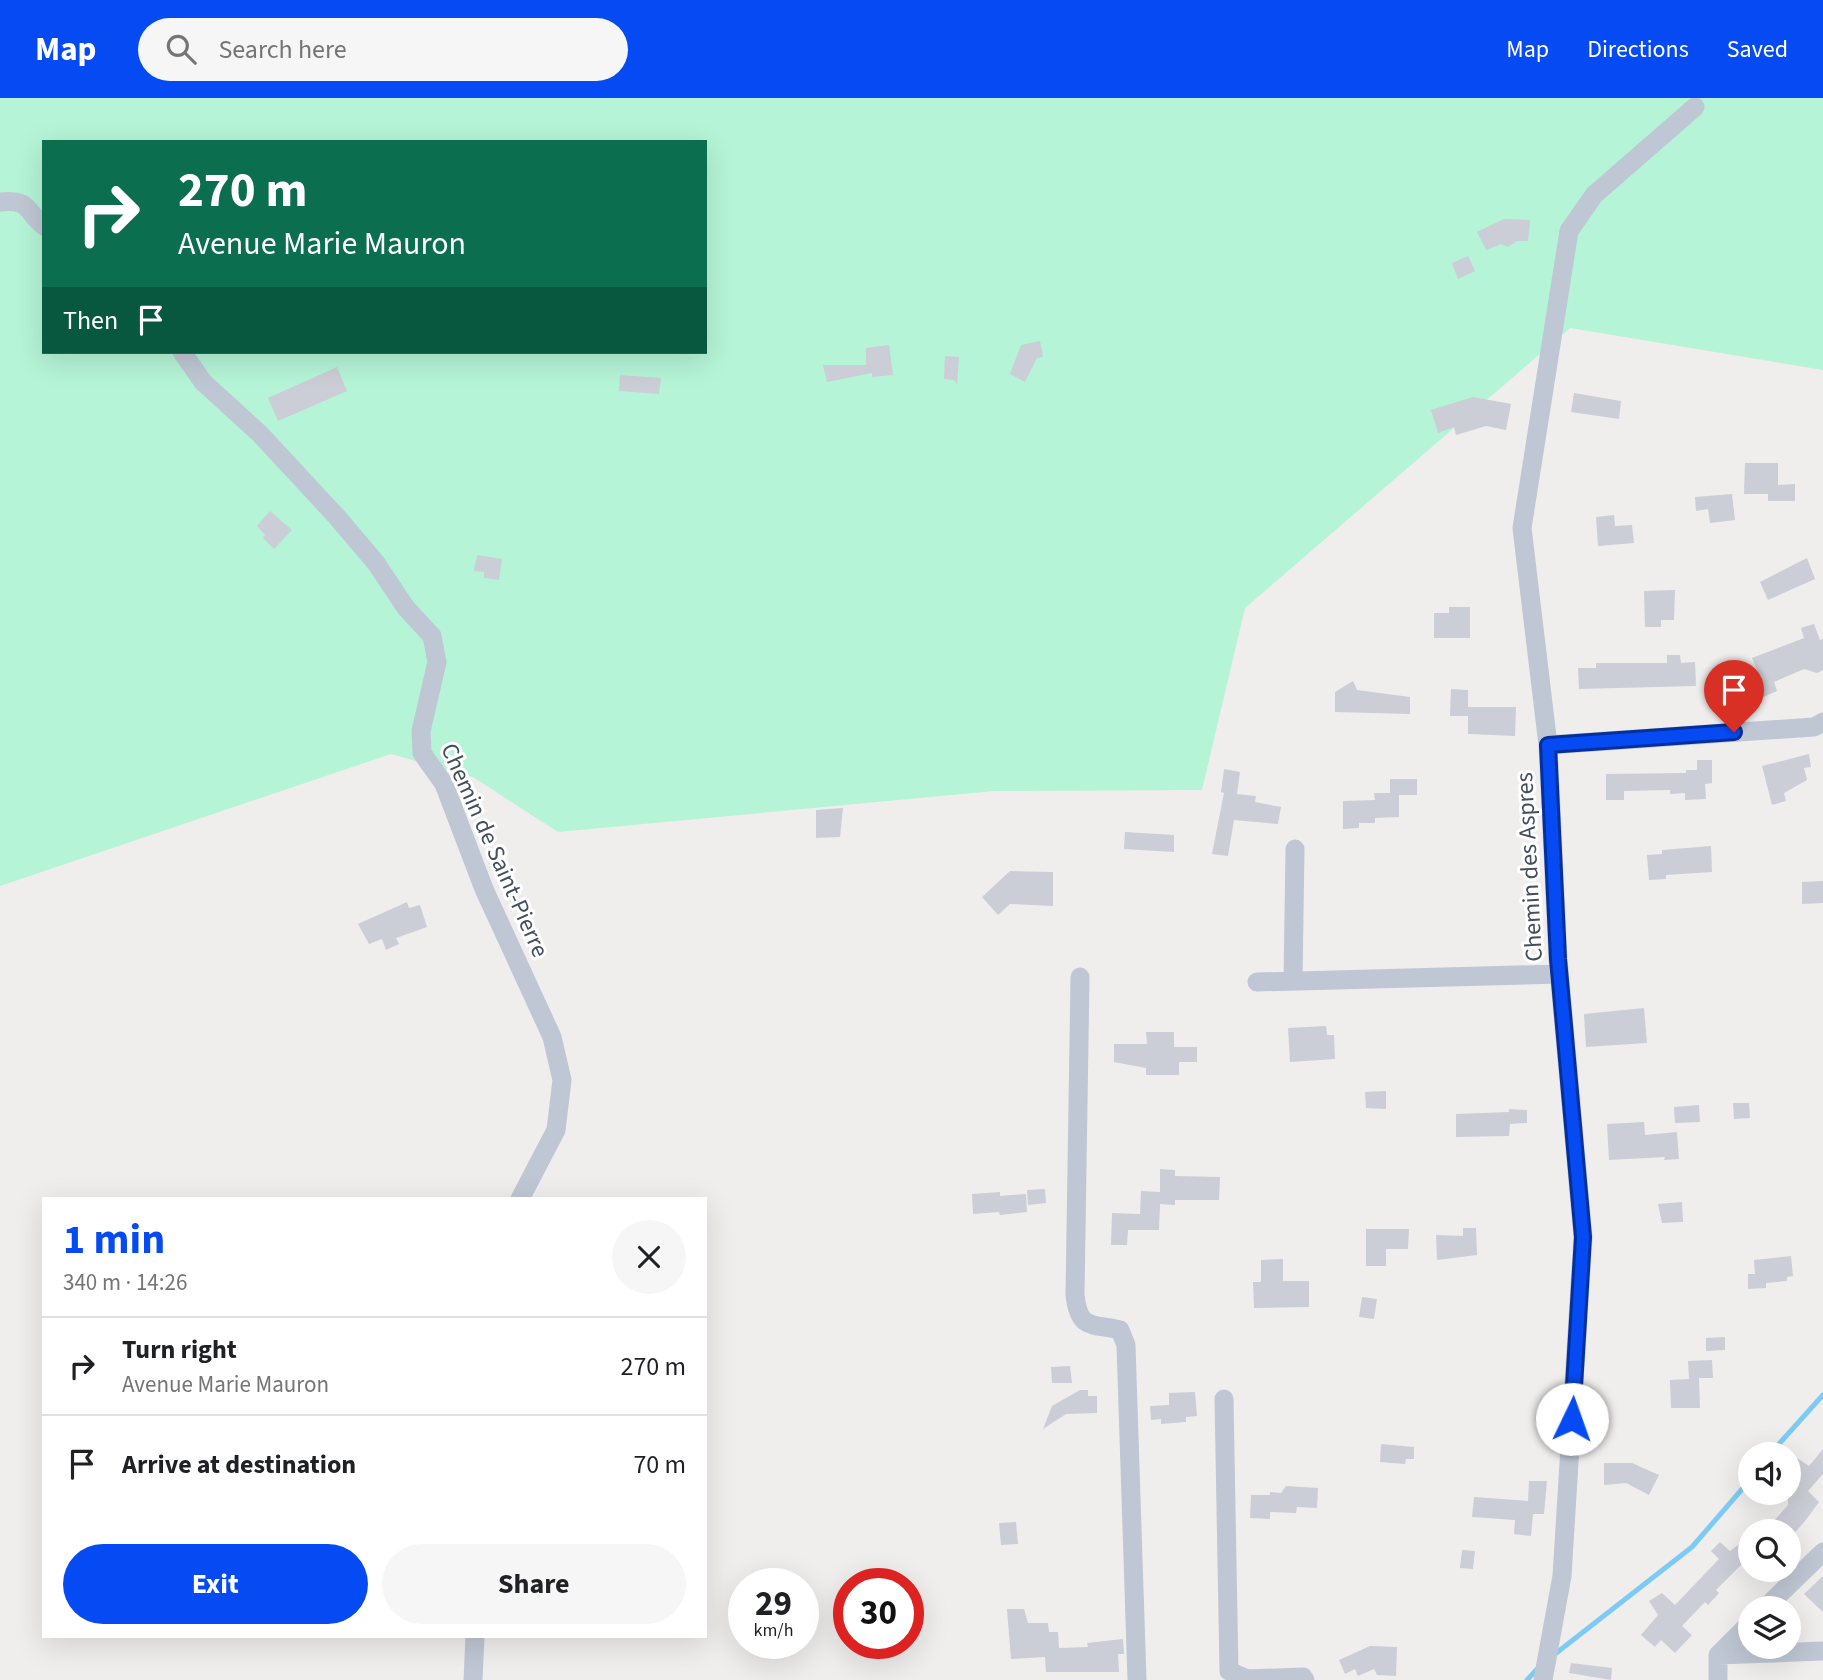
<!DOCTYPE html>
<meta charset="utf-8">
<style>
:root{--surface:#fff;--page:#f6f6f6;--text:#202124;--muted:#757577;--line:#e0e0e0;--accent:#054af2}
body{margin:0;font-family:"Source Sans 3",sans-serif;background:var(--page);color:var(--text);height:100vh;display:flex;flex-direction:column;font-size:26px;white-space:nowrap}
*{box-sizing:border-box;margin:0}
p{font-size:23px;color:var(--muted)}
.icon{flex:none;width:38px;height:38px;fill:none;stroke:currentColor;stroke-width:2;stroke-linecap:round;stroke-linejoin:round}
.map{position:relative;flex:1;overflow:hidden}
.drawer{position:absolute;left:42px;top:1099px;width:665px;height:441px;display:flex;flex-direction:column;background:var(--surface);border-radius:0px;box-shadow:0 7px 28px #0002}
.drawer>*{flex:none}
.top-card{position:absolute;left:42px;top:42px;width:665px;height:214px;border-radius:0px;box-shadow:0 7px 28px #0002;background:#0b6e4f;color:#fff;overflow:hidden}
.fabs{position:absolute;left:1738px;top:1344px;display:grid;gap:14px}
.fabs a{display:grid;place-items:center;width:63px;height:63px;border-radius:50%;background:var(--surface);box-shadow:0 7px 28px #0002;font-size:35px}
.speed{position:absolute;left:728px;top:1470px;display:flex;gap:14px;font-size:35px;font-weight:700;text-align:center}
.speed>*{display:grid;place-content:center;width:91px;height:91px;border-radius:50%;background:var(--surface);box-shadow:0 7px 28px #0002;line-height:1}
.speed small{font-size:18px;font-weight:400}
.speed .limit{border:10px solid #d22;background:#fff;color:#111}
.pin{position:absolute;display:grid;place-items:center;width:60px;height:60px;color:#fff;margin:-72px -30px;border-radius:50% 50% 50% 0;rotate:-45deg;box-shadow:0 0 7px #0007}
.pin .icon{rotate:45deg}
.me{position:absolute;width:77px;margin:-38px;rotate:3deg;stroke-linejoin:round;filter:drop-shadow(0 0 5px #0008)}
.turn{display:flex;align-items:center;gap:24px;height:147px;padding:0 21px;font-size:32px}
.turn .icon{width:91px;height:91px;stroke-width:2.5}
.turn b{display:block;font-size:49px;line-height:60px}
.then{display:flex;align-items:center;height:66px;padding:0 21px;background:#0003;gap:14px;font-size:26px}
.round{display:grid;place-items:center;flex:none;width:74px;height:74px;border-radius:37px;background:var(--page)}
.summary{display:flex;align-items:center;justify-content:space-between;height:119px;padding:0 21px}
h1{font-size:42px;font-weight:700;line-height:52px;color:var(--accent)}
.action{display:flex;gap:14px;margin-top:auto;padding:14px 21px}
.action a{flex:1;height:80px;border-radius:42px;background:var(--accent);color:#fff;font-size:28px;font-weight:700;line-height:80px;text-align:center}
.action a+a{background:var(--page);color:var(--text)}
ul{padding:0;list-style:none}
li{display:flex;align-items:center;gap:21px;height:98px;padding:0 21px;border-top:2px solid var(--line)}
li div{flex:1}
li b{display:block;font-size:26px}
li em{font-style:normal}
header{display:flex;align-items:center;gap:42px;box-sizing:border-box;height:98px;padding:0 35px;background:var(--accent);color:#fff}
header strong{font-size:33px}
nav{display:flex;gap:38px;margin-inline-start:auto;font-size:24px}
.search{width:490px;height:63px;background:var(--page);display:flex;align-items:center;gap:18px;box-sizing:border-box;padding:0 24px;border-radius:38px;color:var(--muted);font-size:26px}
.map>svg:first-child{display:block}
</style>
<header>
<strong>Map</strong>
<div class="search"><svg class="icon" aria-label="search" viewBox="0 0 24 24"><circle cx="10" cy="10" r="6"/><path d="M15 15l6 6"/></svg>Search here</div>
<nav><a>Map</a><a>Directions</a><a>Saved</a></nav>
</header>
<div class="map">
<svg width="1823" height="1582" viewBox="0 0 1823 1582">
<rect width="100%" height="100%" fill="#f0eded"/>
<path fill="#b5f4d6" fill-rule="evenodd" d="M 0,0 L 1823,0 L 1823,272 L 1570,230 L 1245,510 L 1202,692 L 994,693 L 558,734 L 473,679 L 391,656 L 0,788 ZM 44,44 L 705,44 L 705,254 L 44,254 Z"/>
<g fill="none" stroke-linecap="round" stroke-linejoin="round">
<path stroke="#7dcbf5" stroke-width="5" d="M 1770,1356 L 1823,1297
M 1555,1556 L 1692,1449 L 1750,1382
M 1527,1582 L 1541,1567"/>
</g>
<path fill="#cbced6" d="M 1504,121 L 1530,122 L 1528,143 L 1517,143 L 1508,149 L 1501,146 L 1486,152 L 1477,134 Z
M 1468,158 L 1475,173 L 1458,181 L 1452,165 Z
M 1040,243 L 1043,259 L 1037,260 L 1025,284 L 1010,276 L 1021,247 Z
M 889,247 L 893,277 L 872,279 L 872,275 L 827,284 L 823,267 L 866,267 L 866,250 Z
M 945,258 L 959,259 L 957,286 L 954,282 L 944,281 Z
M 337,269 L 347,293 L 278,323 L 268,300 Z
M 620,277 L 661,280 L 659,296 L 619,293 Z
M 1574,295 L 1621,303 L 1619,321 L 1571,314 Z
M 1473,299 L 1511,306 L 1506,332 L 1486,328 L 1456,337 L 1454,329 L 1438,335 L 1431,312 Z
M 1745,365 L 1778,365 L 1778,387 L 1795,386 L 1795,403 L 1768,403 L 1768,396 L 1744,396 Z
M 1732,396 L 1735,422 L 1710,425 L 1708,411 L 1696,413 L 1695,399 Z
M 270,413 L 292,432 L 274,451 L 263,440 L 265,437 L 257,428 Z
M 1614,417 L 1615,428 L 1632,427 L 1634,445 L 1598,448 L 1596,419 Z
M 477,457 L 502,461 L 499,482 L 484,480 L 484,474 L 474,473 Z
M 1807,460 L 1815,481 L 1768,502 L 1760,484 Z
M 1675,492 L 1674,522 L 1661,522 L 1661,529 L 1645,529 L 1644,493 Z
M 1449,509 L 1470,509 L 1470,540 L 1434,540 L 1434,515 L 1449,515 Z
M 1814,526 L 1820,542 L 1823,541 L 1823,572 L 1817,575 L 1804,571 L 1774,584 L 1777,593 L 1754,603 L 1734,604 L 1734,574 L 1758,574 L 1752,560 L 1804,540 L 1801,530 Z
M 1667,557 L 1680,557 L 1681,565 L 1695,564 L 1696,588 L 1579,591 L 1578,570 L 1596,570 L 1596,565 L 1667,565 Z
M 1353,583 L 1357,592 L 1410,599 L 1410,616 L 1335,614 L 1335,594 Z
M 1451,591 L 1468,592 L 1468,609 L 1516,609 L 1515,638 L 1468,636 L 1468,618 L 1450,618 Z
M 1809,656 L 1811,669 L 1804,670 L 1807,682 L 1784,695 L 1786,703 L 1772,707 L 1762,668 Z
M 1697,662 L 1712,662 L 1712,685 L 1705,686 L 1706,701 L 1685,702 L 1685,695 L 1670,696 L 1670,692 L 1624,693 L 1624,702 L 1606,702 L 1606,676 L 1686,675 L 1686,672 L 1697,672 Z
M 1224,671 L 1240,674 L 1237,696 L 1256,698 L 1255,704 L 1281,709 L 1278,726 L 1234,722 L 1228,758 L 1212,756 L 1224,695 L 1221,694 Z
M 1390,681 L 1417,681 L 1417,697 L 1399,697 L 1399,719 L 1375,720 L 1375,725 L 1359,725 L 1359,730 L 1343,731 L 1343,703 L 1375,702 L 1374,695 L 1390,695 Z
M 843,710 L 840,739 L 816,740 L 816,712 Z
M 1125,734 L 1174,737 L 1174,754 L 1124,751 Z
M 1711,748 L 1712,774 L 1666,777 L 1666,781 L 1649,782 L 1647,757 L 1662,756 L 1662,752 Z
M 1010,773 L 1053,774 L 1053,808 L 1010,806 L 998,817 L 982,799 Z
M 1823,783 L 1823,805 L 1802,806 L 1802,784 Z
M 407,804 L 409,810 L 420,807 L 427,829 L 396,840 L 399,846 L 386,852 L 382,841 L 369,846 L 358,826 Z
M 1644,910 L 1647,945 L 1586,949 L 1584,916 Z
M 1326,928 L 1327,937 L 1334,937 L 1335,961 L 1290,964 L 1288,930 Z
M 1146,934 L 1174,934 L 1174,949 L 1197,949 L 1197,964 L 1179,964 L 1179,977 L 1146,977 L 1146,970 L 1114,964 L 1114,946 L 1147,946 Z
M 1386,993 L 1386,1011 L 1366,1010 L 1365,994 Z
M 1733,1005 L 1749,1005 L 1750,1020 L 1734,1021 Z
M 1699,1007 L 1700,1024 L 1675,1025 L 1674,1009 Z
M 1509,1011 L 1527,1012 L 1527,1025 L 1510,1026 L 1509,1038 L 1456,1039 L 1456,1016 L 1509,1014 Z
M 1644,1024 L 1645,1037 L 1677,1034 L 1679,1061 L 1664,1062 L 1665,1059 L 1609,1062 L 1607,1026 Z
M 1160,1071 L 1175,1072 L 1175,1078 L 1220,1079 L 1219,1102 L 1175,1102 L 1175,1107 L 1160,1106 L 1159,1132 L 1128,1132 L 1127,1147 L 1111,1147 L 1112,1115 L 1140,1116 L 1141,1093 L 1160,1094 Z
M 1045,1091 L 1046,1105 L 1028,1107 L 1027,1092 Z
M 1000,1094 L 1000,1098 L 1026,1096 L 1027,1114 L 1000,1117 L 999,1114 L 973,1116 L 972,1096 Z
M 1682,1104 L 1683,1124 L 1662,1125 L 1658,1106 Z
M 1463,1130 L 1476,1130 L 1477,1157 L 1437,1162 L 1436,1137 L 1463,1138 Z
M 1366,1131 L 1409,1131 L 1408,1151 L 1386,1151 L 1386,1168 L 1366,1168 Z
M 1791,1158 L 1793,1178 L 1787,1179 L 1787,1183 L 1766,1185 L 1766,1190 L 1748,1191 L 1748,1176 L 1755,1176 L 1754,1162 Z
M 1283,1161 L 1283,1183 L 1309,1183 L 1309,1209 L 1254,1210 L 1253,1184 L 1261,1184 L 1261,1162 Z
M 1362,1199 L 1377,1201 L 1374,1221 L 1359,1219 Z
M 1725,1239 L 1725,1252 L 1706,1253 L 1706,1240 Z
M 1712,1262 L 1713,1280 L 1699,1280 L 1700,1310 L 1671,1310 L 1670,1282 L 1689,1281 L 1688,1263 Z
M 1070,1268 L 1072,1285 L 1052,1285 L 1051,1269 Z
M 1080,1292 L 1088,1292 L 1088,1298 L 1097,1298 L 1097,1315 L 1066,1316 L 1043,1331 L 1052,1308 Z
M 1195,1294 L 1197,1318 L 1186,1319 L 1186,1324 L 1161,1326 L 1161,1321 L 1151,1322 L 1150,1308 L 1169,1307 L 1169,1295 Z
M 1381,1346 L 1414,1349 L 1414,1361 L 1406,1361 L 1405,1366 L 1380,1364 Z
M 1823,1351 L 1823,1376 L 1808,1393 L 1819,1404 L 1805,1423 L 1792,1438 L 1788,1433 L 1765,1433 L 1788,1407 L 1788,1369 L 1797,1360 L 1809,1368 Z
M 1604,1365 L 1632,1365 L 1659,1377 L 1649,1397 L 1626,1385 L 1604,1387 Z
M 1529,1383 L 1547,1383 L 1544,1416 L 1533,1416 L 1531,1438 L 1514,1436 L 1515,1422 L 1472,1419 L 1474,1399 L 1528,1403 Z
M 1286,1388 L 1318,1390 L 1317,1410 L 1297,1409 L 1296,1415 L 1270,1414 L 1270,1421 L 1250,1420 L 1251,1397 L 1270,1397 L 1270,1394 L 1281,1395 Z
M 1016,1424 L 1018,1446 L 1001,1447 L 999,1425 Z
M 1750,1438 L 1750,1458 L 1716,1492 L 1719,1495 L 1708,1507 L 1705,1504 L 1682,1528 L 1692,1537 L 1675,1555 L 1661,1542 L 1655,1549 L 1641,1537 L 1658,1517 L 1649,1503 L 1662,1495 L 1675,1507 L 1719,1461 L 1711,1453 L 1720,1444 L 1730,1453 Z
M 1462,1452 L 1475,1453 L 1473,1471 L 1460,1470 Z
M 1823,1478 L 1823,1514 L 1804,1496 Z
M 1007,1511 L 1024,1511 L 1028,1525 L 1048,1525 L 1049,1534 L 1058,1534 L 1059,1550 L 1088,1549 L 1087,1545 L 1123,1541 L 1124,1556 L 1118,1556 L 1119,1574 L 1046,1574 L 1045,1559 L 1011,1561 Z
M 1370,1548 L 1397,1549 L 1396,1578 L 1377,1577 L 1374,1571 L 1358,1578 L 1355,1571 L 1345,1576 L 1339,1562 Z
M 1571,1565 L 1612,1570 L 1611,1582 L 1569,1575 Z"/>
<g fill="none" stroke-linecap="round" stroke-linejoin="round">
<path stroke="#bfc7d4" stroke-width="19" d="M 0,104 C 31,101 25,113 44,128
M 182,254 L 203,284 L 260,336 L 337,419 L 376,465 L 406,510 L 432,538 L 437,564 L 421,633 L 422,655 L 444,686 L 484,791 L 552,939 L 562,982 L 556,1032 L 520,1101
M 1548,647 L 1814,629 L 1823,624
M 1080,879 L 1075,1197 C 1079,1233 1092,1225 1120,1232 L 1126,1247 L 1137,1582
M 1293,883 L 1295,751
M 1257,884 L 1559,876
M 1224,1301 L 1229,1573 L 1247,1581 L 1303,1579 L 1305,1582
M 1765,1510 L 1823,1454
M 1718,1557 L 1823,1553
M 473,1582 L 475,1538
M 1543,1582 L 1562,1478 L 1583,1139 L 1558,861 L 1548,647 L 1522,430 L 1569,133 L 1594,97 L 1695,9
M 1718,1582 L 1718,1557 L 1750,1525"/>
</g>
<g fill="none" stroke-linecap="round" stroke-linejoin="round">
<defs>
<path id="route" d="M 1572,1321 L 1583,1139 L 1558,861 L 1548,647 L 1734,634"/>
</defs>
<use href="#route" stroke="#03309d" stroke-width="18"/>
<use href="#route" stroke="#054af2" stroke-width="12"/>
</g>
<g text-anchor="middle" stroke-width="6" stroke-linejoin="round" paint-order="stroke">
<g font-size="24" fill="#434d5d" stroke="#fff">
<text transform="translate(495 752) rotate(66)" y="8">Chemin de Saint-Pierre</text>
<text transform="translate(1529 769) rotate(-93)" y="8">Chemin des Aspres</text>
</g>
</g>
</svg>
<div class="fabs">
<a><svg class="icon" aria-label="sound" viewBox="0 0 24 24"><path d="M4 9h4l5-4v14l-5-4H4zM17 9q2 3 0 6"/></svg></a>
<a><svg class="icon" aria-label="search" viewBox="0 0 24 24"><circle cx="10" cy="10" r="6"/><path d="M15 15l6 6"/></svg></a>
<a><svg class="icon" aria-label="layers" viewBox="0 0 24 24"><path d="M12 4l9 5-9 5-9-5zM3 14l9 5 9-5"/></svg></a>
</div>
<div class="speed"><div>29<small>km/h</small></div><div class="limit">30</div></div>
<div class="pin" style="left:1734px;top:634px;background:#d93025"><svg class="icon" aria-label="arrive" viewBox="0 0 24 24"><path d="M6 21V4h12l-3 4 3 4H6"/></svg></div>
<svg class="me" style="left:1572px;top:1321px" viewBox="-20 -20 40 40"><circle r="19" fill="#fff"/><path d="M0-13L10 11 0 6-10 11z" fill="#054af2"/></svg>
<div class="top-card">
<div class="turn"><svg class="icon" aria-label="right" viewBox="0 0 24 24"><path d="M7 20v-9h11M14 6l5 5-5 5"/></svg><div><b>270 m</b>Avenue Marie Mauron</div></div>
<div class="then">Then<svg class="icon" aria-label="arrive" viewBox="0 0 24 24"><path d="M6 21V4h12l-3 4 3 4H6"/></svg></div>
</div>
<section class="drawer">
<div class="summary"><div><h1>1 min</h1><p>340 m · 14:26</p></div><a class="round"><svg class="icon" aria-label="close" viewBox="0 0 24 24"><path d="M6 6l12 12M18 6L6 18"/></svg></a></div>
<ul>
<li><svg class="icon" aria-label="right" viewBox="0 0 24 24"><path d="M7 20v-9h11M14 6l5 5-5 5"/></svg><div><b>Turn right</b><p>Avenue Marie Mauron</p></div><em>270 m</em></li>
<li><svg class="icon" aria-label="arrive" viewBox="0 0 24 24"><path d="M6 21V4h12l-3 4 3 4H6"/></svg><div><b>Arrive at destination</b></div><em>70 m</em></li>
</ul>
<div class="action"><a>Exit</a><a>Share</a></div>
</section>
</div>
